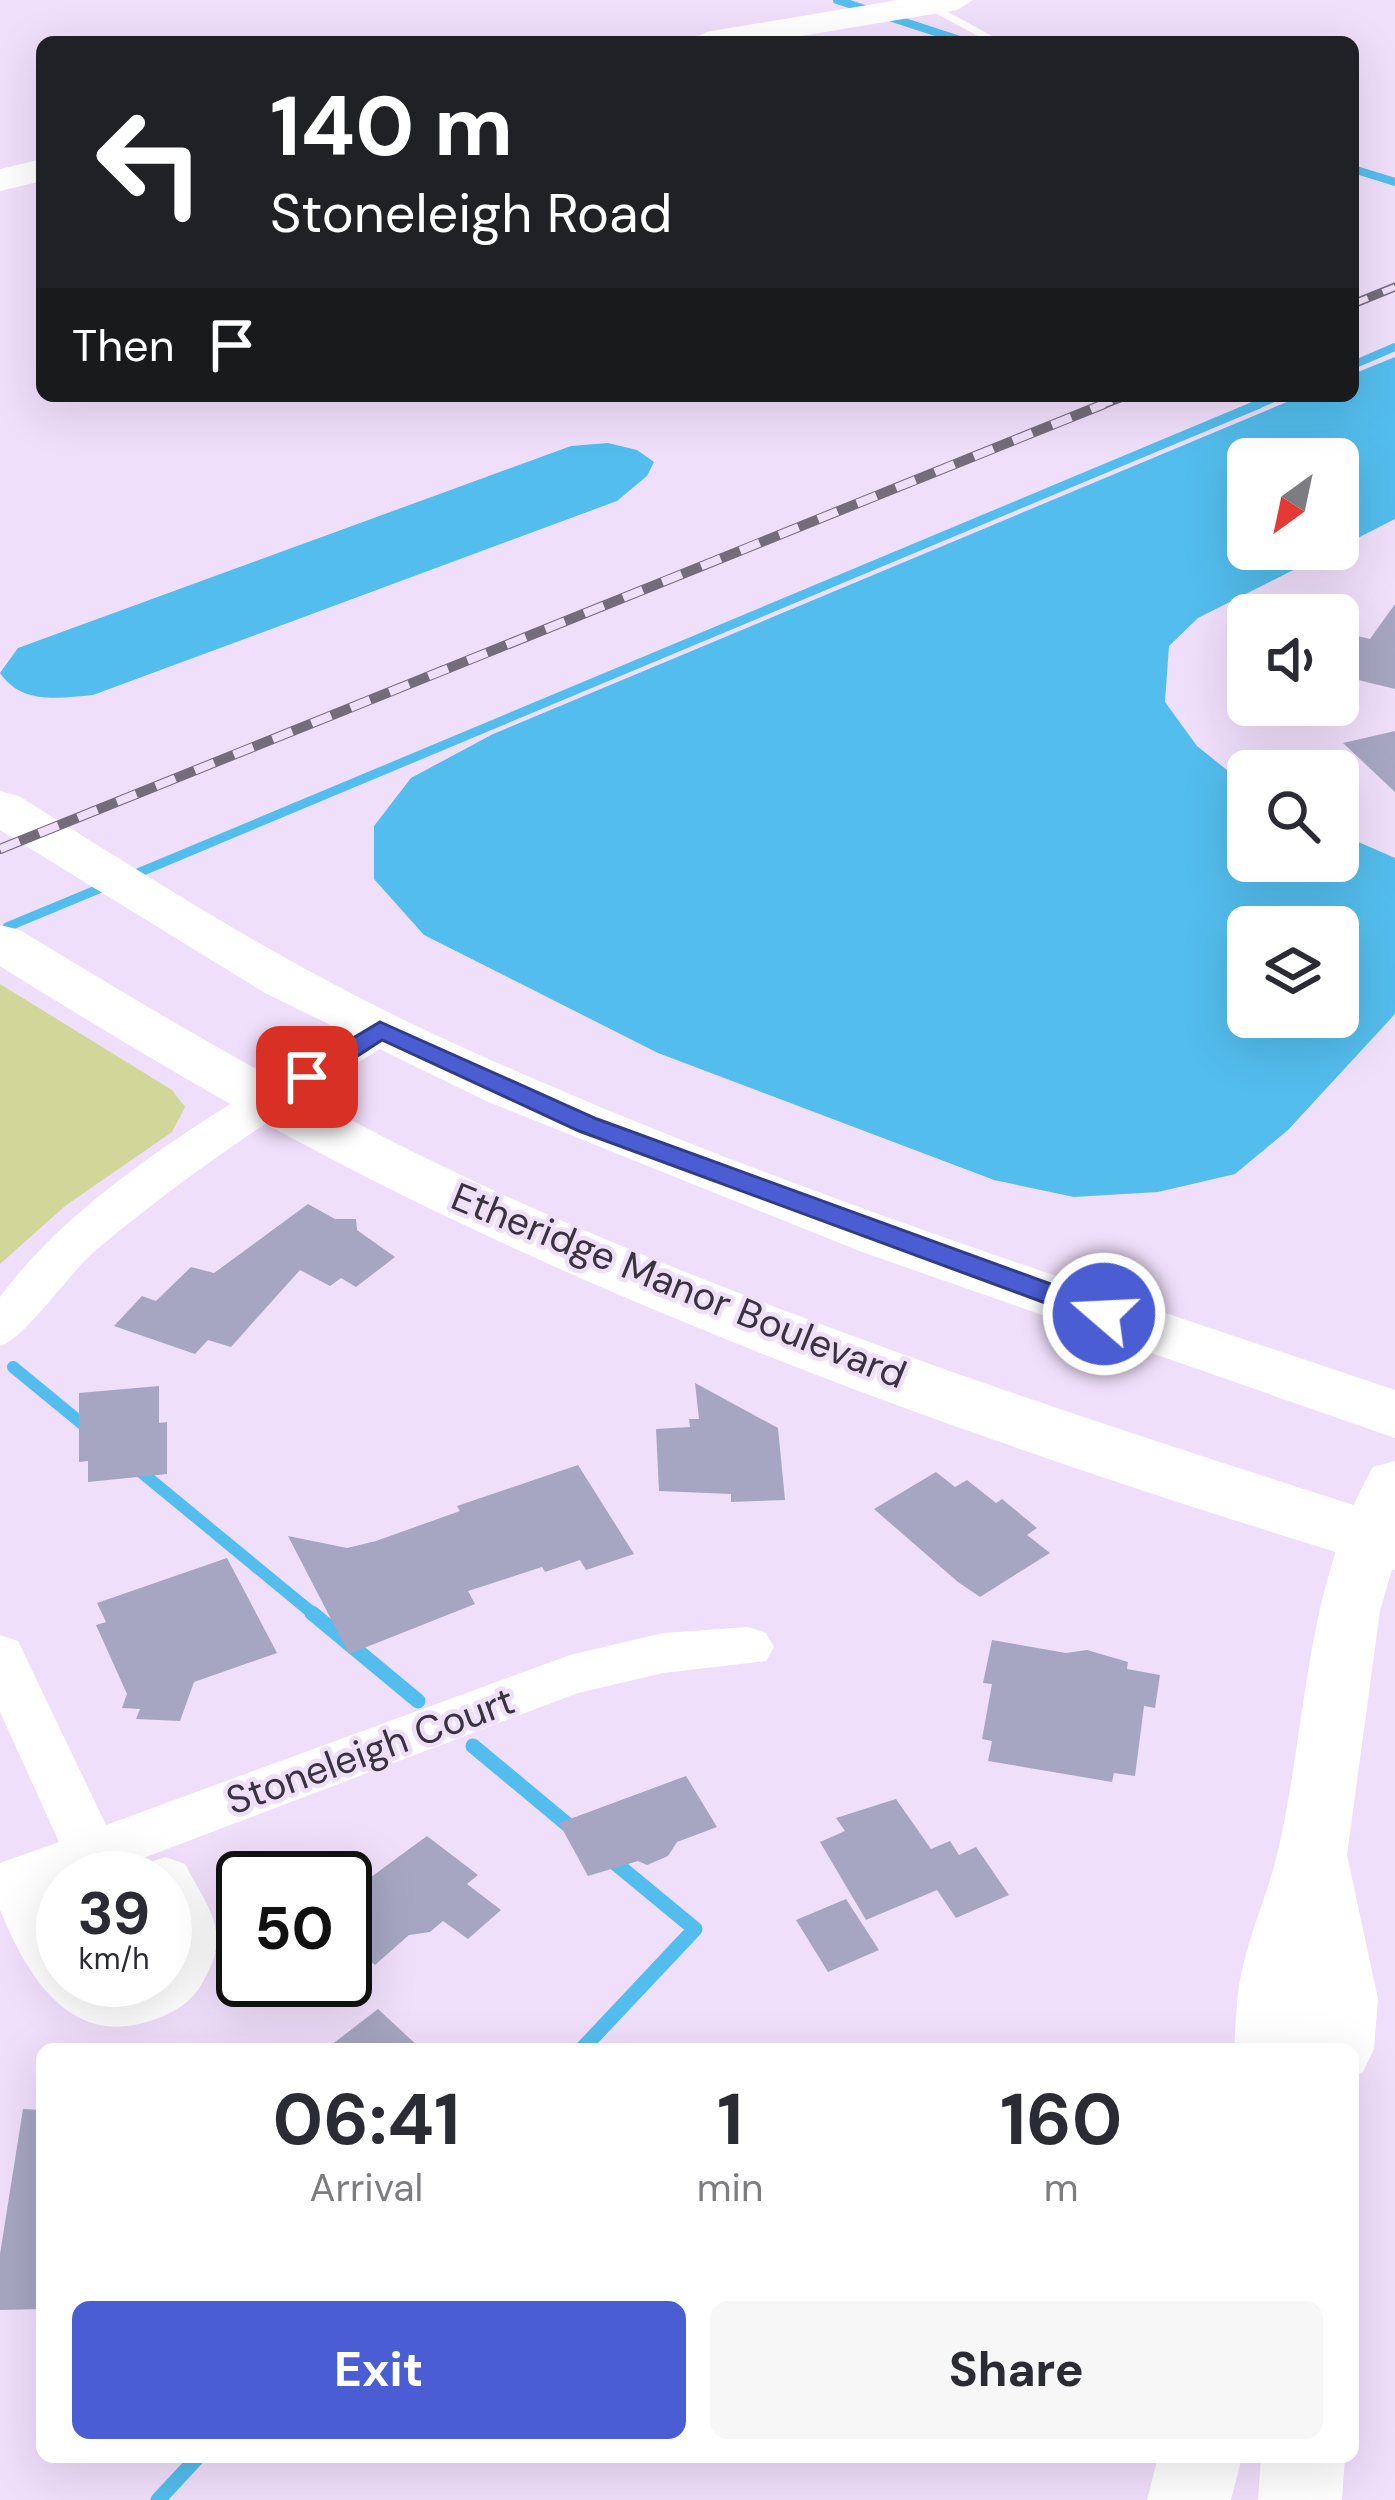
<!DOCTYPE html>
<style>
:root{--surface:#fff;--page:#f7f7f7;--text:#2b2b33;--muted:#7c7c81;--accent:#4a5dd2}
body{margin:0;font-family:"DM Sans",sans-serif;background:var(--page);color:var(--text);height:100vh;display:flex;flex-direction:column;font-size:45px;white-space:nowrap}
*{box-sizing:border-box;margin:0}
p{font-size:39px;color:var(--muted)}
.icon{flex:none;width:66px;height:66px;fill:none;stroke:currentColor;stroke-width:2;stroke-linecap:round;stroke-linejoin:round}
.map{position:relative;flex:1;overflow:hidden}
.side{position:absolute;left:36px;top:2043px;width:1323px;height:420px;display:flex;flex-direction:column;background:var(--surface);border-radius:18px;box-shadow:0 12px 48px #0002}
.side>*{flex:none}
.banner{position:absolute;left:36px;top:36px;width:1323px;height:366px;border-radius:18px;box-shadow:0 12px 48px #0002;background:#202124;color:#fff;overflow:hidden}
.needle{width:78px;rotate:213deg}
.buttons{position:absolute;left:1227px;top:438px;display:grid;gap:24px}
.buttons a{display:grid;place-items:center;width:132px;height:132px;border-radius:18px;background:var(--surface);box-shadow:0 12px 48px #0002;font-size:60px}
.speed{position:absolute;left:36px;top:1851px;display:flex;gap:24px;font-size:60px;font-weight:700;text-align:center}
.speed>*{display:grid;place-content:center;width:156px;height:156px;border-radius:50%;background:var(--surface);box-shadow:0 12px 48px #0002;line-height:1}
.speed small{font-size:30px;font-weight:400}
.speed .limit{border:6px solid #111;border-radius:18px;background:#fff;color:#111}
.pin{position:absolute;display:grid;place-items:center;width:102px;height:102px;color:#fff;margin:-51px;border-radius:24px;box-shadow:0 6px 18px #0006}
.me{position:absolute;width:132px;margin:-66px;rotate:289deg;stroke-linejoin:round;filter:drop-shadow(0 0 9px #0008)}
.turn{display:flex;align-items:center;gap:42px;height:252px;padding:0 36px;font-size:54px}
.turn .icon{width:156px;height:156px;stroke-width:2.5}
.turn b{display:block;font-size:84px;line-height:102px}
.then{display:flex;align-items:center;height:114px;padding:0 36px;background:#0003;gap:24px;font-size:45px}
.eta{display:flex;justify-content:space-evenly;align-items:center;height:204px;text-align:center}
.eta b{font-size:72px;font-weight:700;line-height:84px}
.cta{display:flex;gap:24px;margin-top:auto;padding:24px 36px}
.cta a{flex:1;height:138px;border-radius:18px;background:var(--accent);color:#fff;font-size:48px;font-weight:700;line-height:138px;text-align:center}
.cta a+a{background:var(--page);color:var(--text)}
.map>svg:first-child{display:block}
</style>
<div class="map">
<svg width="1395" height="2500" viewBox="0 0 1395 2500">
<rect width="100%" height="100%" fill="#f0dffb"/>
<path fill="#d0d798" d="M 0,984 L 172,1090 L 185,1107 L 172,1132 L 65,1206 L 0,1264 Z"/>
<path fill="#53bded" fill-rule="evenodd" d="M 1395,357 L 1395,519 L 1338,548 L 1338,459 L 1248,459 L 1248,549 L 1335,549 L 1198,618 L 1169,646 L 1165,702 L 1197,746 L 1248,787 L 1248,861 L 1338,861 L 1338,833 L 1395,858 L 1395,1014 L 1288,1130 L 1235,1174 L 1158,1192 L 1074,1197 L 994,1180 L 658,1053 L 424,935 L 374,879 L 374,826 L 411,778 L 493,734 L 1301,396 L 1353,396 L 1353,374 ZM 1248,927 L 1338,927 L 1338,1017 L 1248,1017 Z
M 608,443 L 637,450 L 654,462 L 647,476 L 617,501 L 93,695 C 59,698 22,705 0,673 L 18,648 L 571,446 Z"/>
<g fill="none" stroke-linecap="round" stroke-linejoin="round">
<path stroke="#53bded" stroke-width="8" d="M 837,0 L 966,42
M 1353,169 L 1395,182
M 1353,365 L 1395,347
M 1252,407 L 1279,396"/>
<path stroke="#53bded" stroke-width="9" d="M 138,873 L 1259,404
M 7,927 L 101,888"/>
<path stroke="#53bded" stroke-width="12" d="M 13,1367 L 91,1431
M 135,1467 L 316,1616"/>
<path stroke="#53bded" stroke-width="15" d="M 312,1613 L 418,1701
M 473,1746 L 574,1830
M 582,2049 L 695,1929 L 609,1858
M 158,2500 L 198,2457"/>
</g>
<path fill="#a6a6c2" d="M 1395,604 L 1395,689 L 1338,675 L 1338,631 L 1370,639 Z
M 1395,731 L 1395,792 L 1343,743 Z
M 308,1204 L 335,1219 L 356,1219 L 357,1230 L 395,1257 L 356,1287 L 341,1278 L 330,1286 L 300,1270 L 231,1347 L 208,1340 L 195,1354 L 114,1326 L 142,1296 L 156,1301 L 191,1267 L 214,1273 Z
M 695,1383 L 778,1428 L 785,1500 L 731,1502 L 731,1494 L 659,1491 L 656,1429 L 690,1427 L 689,1419 L 699,1419 Z
M 159,1386 L 159,1423 L 167,1422 L 167,1474 L 88,1482 L 88,1461 L 79,1462 L 79,1393 Z
M 578,1465 L 634,1554 L 586,1570 L 580,1560 L 545,1572 L 542,1567 L 468,1591 L 475,1604 L 349,1654 L 288,1536 L 347,1548 L 376,1541 L 460,1511 L 457,1506 Z
M 936,1472 L 955,1487 L 967,1480 L 996,1503 L 1002,1499 L 1037,1528 L 1027,1535 L 1050,1553 L 980,1597 L 958,1582 L 874,1509 Z
M 227,1558 L 277,1653 L 194,1682 L 180,1721 L 136,1719 L 140,1709 L 122,1708 L 127,1694 L 96,1625 L 106,1622 L 97,1603 Z
M 992,1640 L 1066,1653 L 1087,1650 L 1128,1662 L 1127,1669 L 1160,1675 L 1155,1708 L 1144,1706 L 1135,1776 L 1114,1773 L 1112,1782 L 988,1761 L 992,1741 L 982,1739 L 992,1684 L 983,1683 Z
M 686,1776 L 717,1827 L 677,1842 L 668,1856 L 647,1865 L 638,1861 L 588,1876 L 559,1823 Z
M 896,1799 L 931,1849 L 950,1841 L 959,1855 L 976,1847 L 1009,1895 L 956,1918 L 937,1890 L 866,1920 L 820,1842 L 845,1831 L 836,1818 Z
M 427,1836 L 478,1875 L 467,1884 L 501,1910 L 468,1939 L 443,1921 L 430,1932 L 409,1935 L 375,1965 L 345,1941 L 345,1896 Z
M 846,1899 L 879,1950 L 828,1972 L 796,1920 Z
M 378,2009 L 421,2049 L 326,2049 Z
M 23,2109 L 42,2110 L 42,2309 L 0,2310 L 0,2254 Z"/>
<g fill="none" stroke-linecap="round" stroke-linejoin="round">
<path fill="#fff" fill-rule="evenodd" d="M 924,3 L 932,3 L 1003,42 L 989,42 L 924,7 Z"/>
<path fill="#fff" fill-rule="evenodd" d="M 380,1018 L 395,1021 L 401,1030 L 395,1039 C 292,1105 189,1171 95,1251 C 69,1273 25,1339 0,1346 L 0,1297 C 85,1181 245,1097 365,1021 Z
M 748,1627 L 766,1633 L 774,1647 L 766,1661 L 663,1673 L 578,1693 L 112,1870 L 63,1878 L 63,1887 L 53,1891 L 63,1916 L 63,1980 L 165,1980 L 165,1878 L 138,1878 L 145,1864 L 165,1857 L 185,1864 C 195,1885 213,1908 216,1931 C 218,1947 214,1962 206,1976 C 194,2001 177,2012 150,2021 C 66,2049 24,1968 0,1910 C 0,1899 0,1875 0,1863 L 59,1842 L 0,1712 L 0,1635 L 18,1641 L 106,1825 L 570,1655 L 663,1633 Z"/>
<path fill="#fff" fill-rule="evenodd" d="M 1395,1461 L 1395,1559 L 1380,1611 L 1347,1855 L 1378,1999 L 1374,2049 L 1363,2072 L 1353,2075 L 1353,2049 L 1234,2049 C 1236,2022 1236,1993 1243,1966 C 1252,1927 1269,1890 1278,1851 C 1308,1720 1304,1587 1373,1467 Z
M 1158,2457 L 1242,2457 L 1231,2500 L 1147,2500 Z
M 1261,2457 L 1345,2457 L 1342,2500 L 1258,2500 Z"/>
<path fill="#fff" fill-rule="evenodd" d="M 898,0 L 973,0 L 957,10 L 766,42 L 689,42 L 706,32 Z
M 42,159 L 42,181 L 0,191 L 0,169 Z
M 0,791 L 19,796 C 144,874 269,955 402,1019 C 721,1171 1061,1277 1395,1390 L 1395,1438 L 862,1252 L 486,1101 L 265,993 L 0,830 Z
M 0,925 L 20,930 C 177,1026 338,1120 506,1196 C 794,1325 1095,1423 1395,1518 L 1395,1570 C 1058,1468 718,1351 402,1195 C 264,1127 131,1048 0,966 Z"/>
<defs>
<path id="rail-far1" d="M 1353,304 L 1395,287
M 1097,407 L 1125,396"/>
<path id="rail" d="M 0,849 L 1104,404"/>
</defs>
<use href="#rail-far1" stroke="#746b7b" stroke-width="9"/>
<use href="#rail" stroke="#746b7b" stroke-width="10"/>
<use href="#rail-far1" stroke="#f0dffb" stroke-width="6" stroke-dasharray="16" stroke-linecap="butt"/>
<use href="#rail" stroke="#f0dffb" stroke-width="8" stroke-dasharray="21" stroke-linecap="butt"/>
</g>
<path fill="#4a5dd2" stroke="#303c88" stroke-width="3" d="M 380,1022 L 597,1119 L 1114,1307 L 1118,1314 L 1104,1323 L 1094,1321 L 579,1131 L 382,1040 L 316,1083 L 298,1083 L 298,1071 Z"/>
<g text-anchor="middle" stroke-width="9" stroke-linejoin="round" paint-order="stroke">
<g font-size="39" fill="#39333e" stroke="#f0dffb">
<text transform="translate(679 1285) rotate(22)" y="14">Etheridge Manor Boulevard</text>
<text transform="translate(370 1750) rotate(-20)" y="14">Stoneleigh Court</text>
</g>
</g>
</svg>
<div class="buttons">
<a><svg class="needle" viewBox="-14 -14 28 28"><path d="M0-13l5 13h-10z" fill="#e53935"/><path d="M0 13l5-13h-10z" fill="#7c7c81"/></svg></a>
<a><svg class="icon" aria-label="sound" viewBox="0 0 24 24"><path d="M4 9h4l5-4v14l-5-4H4zM17 9q2 3 0 6"/></svg></a>
<a><svg class="icon" aria-label="search" viewBox="0 0 24 24"><circle cx="10" cy="10" r="6"/><path d="M15 15l6 6"/></svg></a>
<a><svg class="icon" aria-label="layers" viewBox="0 0 24 24"><path d="M12 4l9 5-9 5-9-5zM3 14l9 5 9-5"/></svg></a>
</div>
<div class="speed"><div>39<small>km/h</small></div><div class="limit">50</div></div>
<div class="pin" style="left:307px;top:1077px;background:#d93025"><svg class="icon" aria-label="arrive" viewBox="0 0 24 24"><path d="M6 21V4h12l-3 4 3 4H6"/></svg></div>
<svg class="me" style="left:1104px;top:1314px" viewBox="-20 -20 40 40"><circle r="17" fill="#4a5dd2" stroke="#fff" stroke-width="3"/><path d="M0-11L8 9 0 5-8 9z" fill="#fff"/></svg>
<div class="banner">
<div class="turn"><svg class="icon" aria-label="left" viewBox="0 0 24 24"><path d="M17 20v-9H6M10 6l-5 5 5 5"/></svg><div><b>140 m</b>Stoneleigh Road</div></div>
<div class="then">Then<svg class="icon" aria-label="arrive" viewBox="0 0 24 24"><path d="M6 21V4h12l-3 4 3 4H6"/></svg></div>
</div>
<section class="side">
<div class="eta">
<div><b>06:41</b><p>Arrival</p></div>
<div><b>1</b><p>min</p></div>
<div><b>160</b><p>m</p></div>
</div>
<div class="cta"><a>Exit</a><a>Share</a></div>
</section>
</div>
